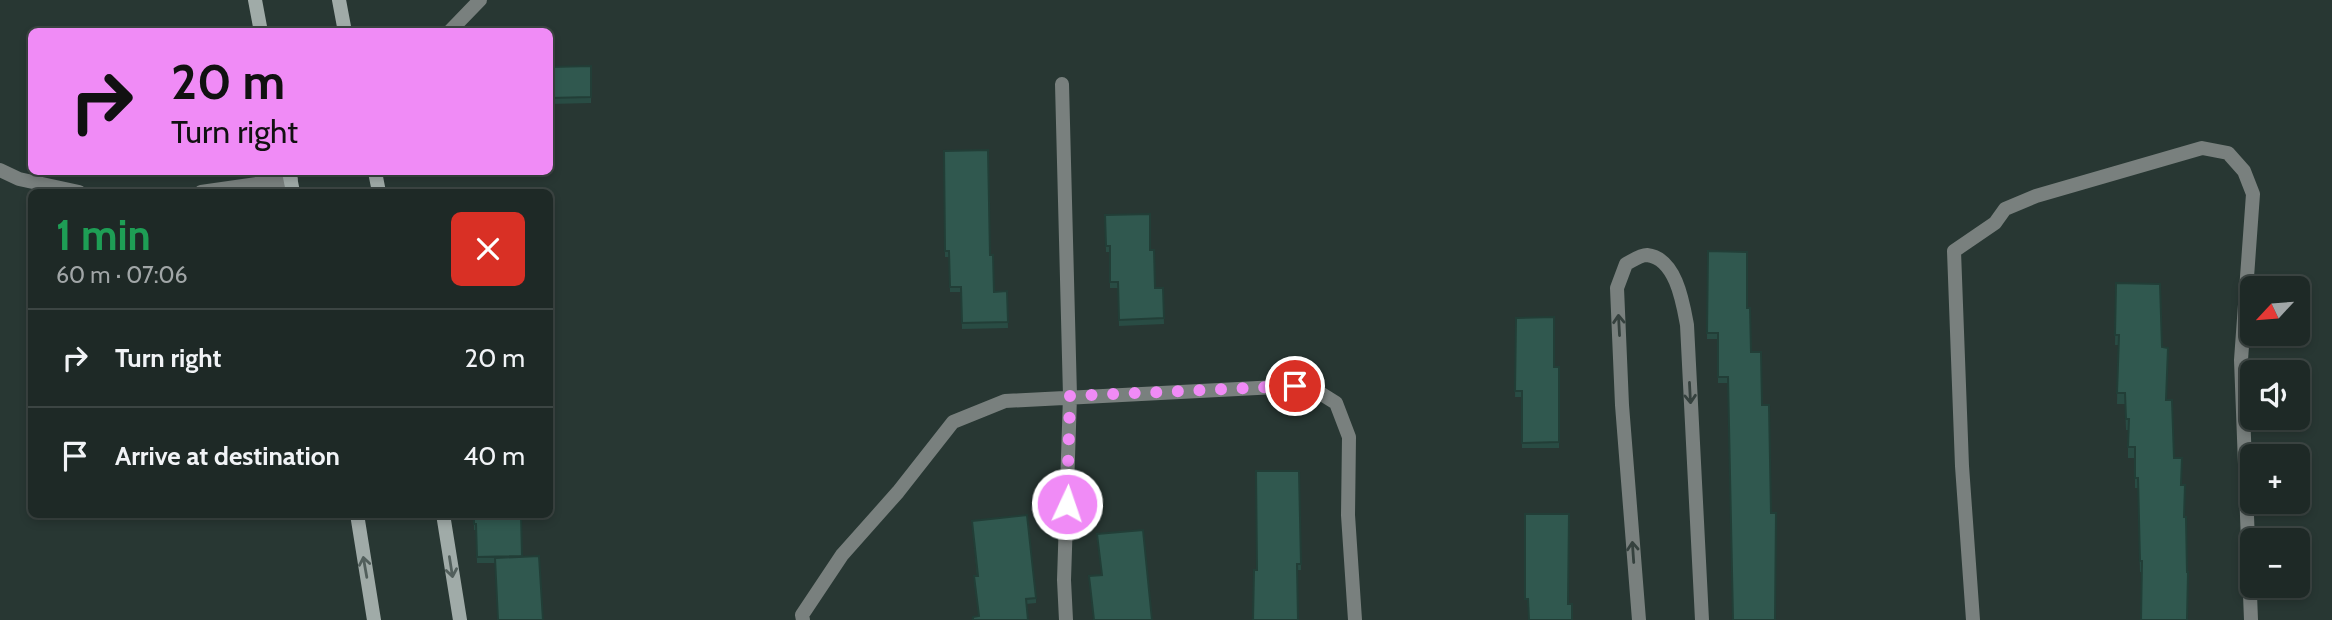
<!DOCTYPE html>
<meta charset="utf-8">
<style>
:root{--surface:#1e2926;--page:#26312e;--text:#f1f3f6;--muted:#a1a6a7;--line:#3c4543}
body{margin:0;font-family:Cabin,sans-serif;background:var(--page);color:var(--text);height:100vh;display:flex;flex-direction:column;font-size:26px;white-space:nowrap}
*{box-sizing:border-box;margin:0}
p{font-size:23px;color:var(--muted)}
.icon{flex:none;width:38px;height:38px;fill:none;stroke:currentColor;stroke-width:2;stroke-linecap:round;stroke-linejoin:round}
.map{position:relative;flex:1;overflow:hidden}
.drawer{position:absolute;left:28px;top:189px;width:525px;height:329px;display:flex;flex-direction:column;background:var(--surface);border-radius:10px;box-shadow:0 4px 10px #0003,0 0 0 2px var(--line)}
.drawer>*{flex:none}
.top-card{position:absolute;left:28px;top:28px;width:525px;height:147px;border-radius:10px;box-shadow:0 4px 10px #0003,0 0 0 2px var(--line);background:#f08bf6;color:#111;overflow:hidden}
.needle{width:46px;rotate:244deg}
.buttons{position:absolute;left:2240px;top:276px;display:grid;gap:14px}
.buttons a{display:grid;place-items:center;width:70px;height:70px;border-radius:10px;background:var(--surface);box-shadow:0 4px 10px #0003,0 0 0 2px var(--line);font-size:35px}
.pin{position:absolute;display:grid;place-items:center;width:60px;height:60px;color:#fff;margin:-30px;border:4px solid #fff;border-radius:50%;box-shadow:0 2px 7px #0007}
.me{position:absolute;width:77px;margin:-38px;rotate:3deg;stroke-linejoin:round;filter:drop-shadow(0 0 5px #0008)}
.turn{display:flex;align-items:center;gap:24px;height:147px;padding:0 28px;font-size:32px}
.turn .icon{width:91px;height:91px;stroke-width:2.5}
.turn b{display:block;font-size:49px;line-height:60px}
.round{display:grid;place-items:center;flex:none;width:74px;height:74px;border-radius:10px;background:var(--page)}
.head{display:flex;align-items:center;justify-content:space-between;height:119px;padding:0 28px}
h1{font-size:42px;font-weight:700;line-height:52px;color:#1e9e55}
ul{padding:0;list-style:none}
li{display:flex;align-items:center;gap:21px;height:98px;padding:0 28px;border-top:2px solid var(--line)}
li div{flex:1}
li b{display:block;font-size:26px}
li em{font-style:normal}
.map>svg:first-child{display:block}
</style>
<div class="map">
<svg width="2332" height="620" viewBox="0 0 2332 620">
<rect width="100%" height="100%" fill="#283733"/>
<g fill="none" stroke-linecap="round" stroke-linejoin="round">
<path stroke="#79807e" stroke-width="14" d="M 0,170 L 19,179 L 79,192
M 201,192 L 291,179"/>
<path stroke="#79807e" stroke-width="14" d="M 449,32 L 480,0
M 1062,84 L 1070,396 L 1064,580 L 1066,620
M 803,620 L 802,615 L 842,555 L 898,492 L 953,422 L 1005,401 L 1295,386 L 1320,393 L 1336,403 L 1349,437 L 1348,515 L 1355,620
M 1639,620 L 1622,405 L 1617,288 L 1626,264 C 1632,261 1640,255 1647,255 C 1676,258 1683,303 1687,325 L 1702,620
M 1973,620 L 1962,466 L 1954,251 L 1995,223 L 2005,209 L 2036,196 L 2202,148 L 2228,153 L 2244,171 L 2253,194 L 2241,360 L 2251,620"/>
<path stroke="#a0aba8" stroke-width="14" d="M 255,0 L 261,32
M 339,0 L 345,32
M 289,172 L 293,192
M 375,172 L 379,192
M 357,514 L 374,620
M 443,514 L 460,620"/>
</g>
<path fill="#294c44" d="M 591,66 L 591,103 L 550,104 L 550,67 Z
M 944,151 L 990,255 L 994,292 L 1007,291 L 1008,328 L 962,329 L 961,292 L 950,292 L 949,257 L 945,257 Z
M 1105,215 L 1150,250 L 1155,288 L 1163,288 L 1164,324 L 1119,326 L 1118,288 L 1110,288 L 1110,252 L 1106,252 Z
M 1708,251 L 1747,308 L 1751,352 L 1762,405 L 1771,513 L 1775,620 L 1728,383 L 1718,383 L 1718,339 L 1707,339 Z
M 2116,283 L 2160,284 L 2142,572 L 2140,572 L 2138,488 L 2135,488 L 2135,458 L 2128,458 L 2128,430 L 2126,430 L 2125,404 L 2117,404 L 2118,345 L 2115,345 Z
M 1516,318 L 1554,367 L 1559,367 L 1559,448 L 1522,448 L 1522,397 L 1515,397 Z
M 1299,471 L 1301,570 L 1257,570 Z
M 474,514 L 521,514 L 495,563 L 477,563 L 476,530 L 474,530 Z
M 972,521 L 1036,598 L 1036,603 L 1026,604 L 1028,620 L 979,617 L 974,582 L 974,576 L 977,576 Z"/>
<path fill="#30584f" stroke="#223e37" stroke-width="2" d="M 591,66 L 591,97 L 550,98 L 550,67 Z
M 988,150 L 990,255 L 993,255 L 994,292 L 1007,291 L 1008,322 L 962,323 L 961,287 L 950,287 L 949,251 L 945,251 L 944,151 Z
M 1150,214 L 1150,250 L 1154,250 L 1155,288 L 1163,288 L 1164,318 L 1119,320 L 1118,282 L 1110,282 L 1110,246 L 1106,246 L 1105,215 Z
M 1708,251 L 1747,252 L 1747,308 L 1750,308 L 1751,352 L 1761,352 L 1762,405 L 1769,405 L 1771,513 L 1776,513 L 1775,620 L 1733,620 L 1728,377 L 1718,377 L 1718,333 L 1707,333 Z
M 2116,283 L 2160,284 L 2162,347 L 2168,348 L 2166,400 L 2172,400 L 2174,458 L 2182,458 L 2181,485 L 2185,485 L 2184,517 L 2186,517 L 2187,572 L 2188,572 L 2187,620 L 2141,620 L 2142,561 L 2140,561 L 2138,478 L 2135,478 L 2135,447 L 2128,447 L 2129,419 L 2126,419 L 2125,393 L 2117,393 L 2119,335 L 2115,335 Z
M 1554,317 L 1554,367 L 1559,367 L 1559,442 L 1522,443 L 1522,391 L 1515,391 L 1516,318 Z
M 1256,471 L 1299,471 L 1301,564 L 1297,564 L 1298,620 L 1253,620 L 1254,570 L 1257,570 Z
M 474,514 L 521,514 L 522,556 L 477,557 L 476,524 L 474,524 Z
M 1525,514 L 1569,514 L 1568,604 L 1572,604 L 1572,620 L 1529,620 L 1528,599 L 1525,599 Z
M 1027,515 L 1036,598 L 1026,599 L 1028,620 L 973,620 L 973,617 L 979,616 L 974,576 L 978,576 L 972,521 Z
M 1143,530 L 1152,620 L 1094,620 L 1089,576 L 1102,575 L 1097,534 Z
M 539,556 L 543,620 L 498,620 L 495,558 Z"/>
<defs><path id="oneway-shaft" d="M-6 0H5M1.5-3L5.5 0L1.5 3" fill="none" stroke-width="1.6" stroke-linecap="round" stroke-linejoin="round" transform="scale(1.75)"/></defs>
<g stroke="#35413e">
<use href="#oneway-shaft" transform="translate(1619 325) rotate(-93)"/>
<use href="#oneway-shaft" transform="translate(1690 393) rotate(87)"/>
<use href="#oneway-shaft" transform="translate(1633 552) rotate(-94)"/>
</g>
<g stroke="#525f5c">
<use href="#oneway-shaft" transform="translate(365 567) rotate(-100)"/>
<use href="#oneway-shaft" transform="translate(451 567) rotate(81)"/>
</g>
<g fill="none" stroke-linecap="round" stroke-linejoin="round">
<path stroke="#f08bf6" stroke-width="12" stroke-dasharray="0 21.6" d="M 1067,504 L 1070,396 L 1295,386"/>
</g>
</svg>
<div class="buttons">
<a><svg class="needle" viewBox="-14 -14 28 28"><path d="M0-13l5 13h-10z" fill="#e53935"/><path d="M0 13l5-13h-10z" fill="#a1a6a7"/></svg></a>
<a><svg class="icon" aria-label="sound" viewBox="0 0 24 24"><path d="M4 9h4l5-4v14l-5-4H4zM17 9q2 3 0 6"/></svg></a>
<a>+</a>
<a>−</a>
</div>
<div class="pin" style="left:1295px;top:386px;background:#d93025"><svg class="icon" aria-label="arrive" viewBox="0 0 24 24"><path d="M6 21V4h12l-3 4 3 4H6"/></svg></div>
<svg class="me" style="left:1067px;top:504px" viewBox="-20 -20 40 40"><circle r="17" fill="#f08bf6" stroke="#fff" stroke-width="3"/><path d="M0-11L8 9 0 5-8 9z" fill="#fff"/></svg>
<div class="top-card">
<div class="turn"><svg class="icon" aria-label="right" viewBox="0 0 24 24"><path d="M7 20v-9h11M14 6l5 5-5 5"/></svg><div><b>20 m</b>Turn right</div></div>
</div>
<section class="drawer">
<div class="head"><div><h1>1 min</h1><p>60 m · 07:06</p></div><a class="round" style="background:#d93025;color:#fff"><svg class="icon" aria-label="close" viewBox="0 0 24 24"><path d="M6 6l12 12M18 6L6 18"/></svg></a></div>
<ul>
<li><svg class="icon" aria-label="right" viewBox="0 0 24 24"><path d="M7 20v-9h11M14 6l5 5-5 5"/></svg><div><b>Turn right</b></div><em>20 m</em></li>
<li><svg class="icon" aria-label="arrive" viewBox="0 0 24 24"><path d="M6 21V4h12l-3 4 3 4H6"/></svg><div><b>Arrive at destination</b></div><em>40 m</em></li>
</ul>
</section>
</div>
